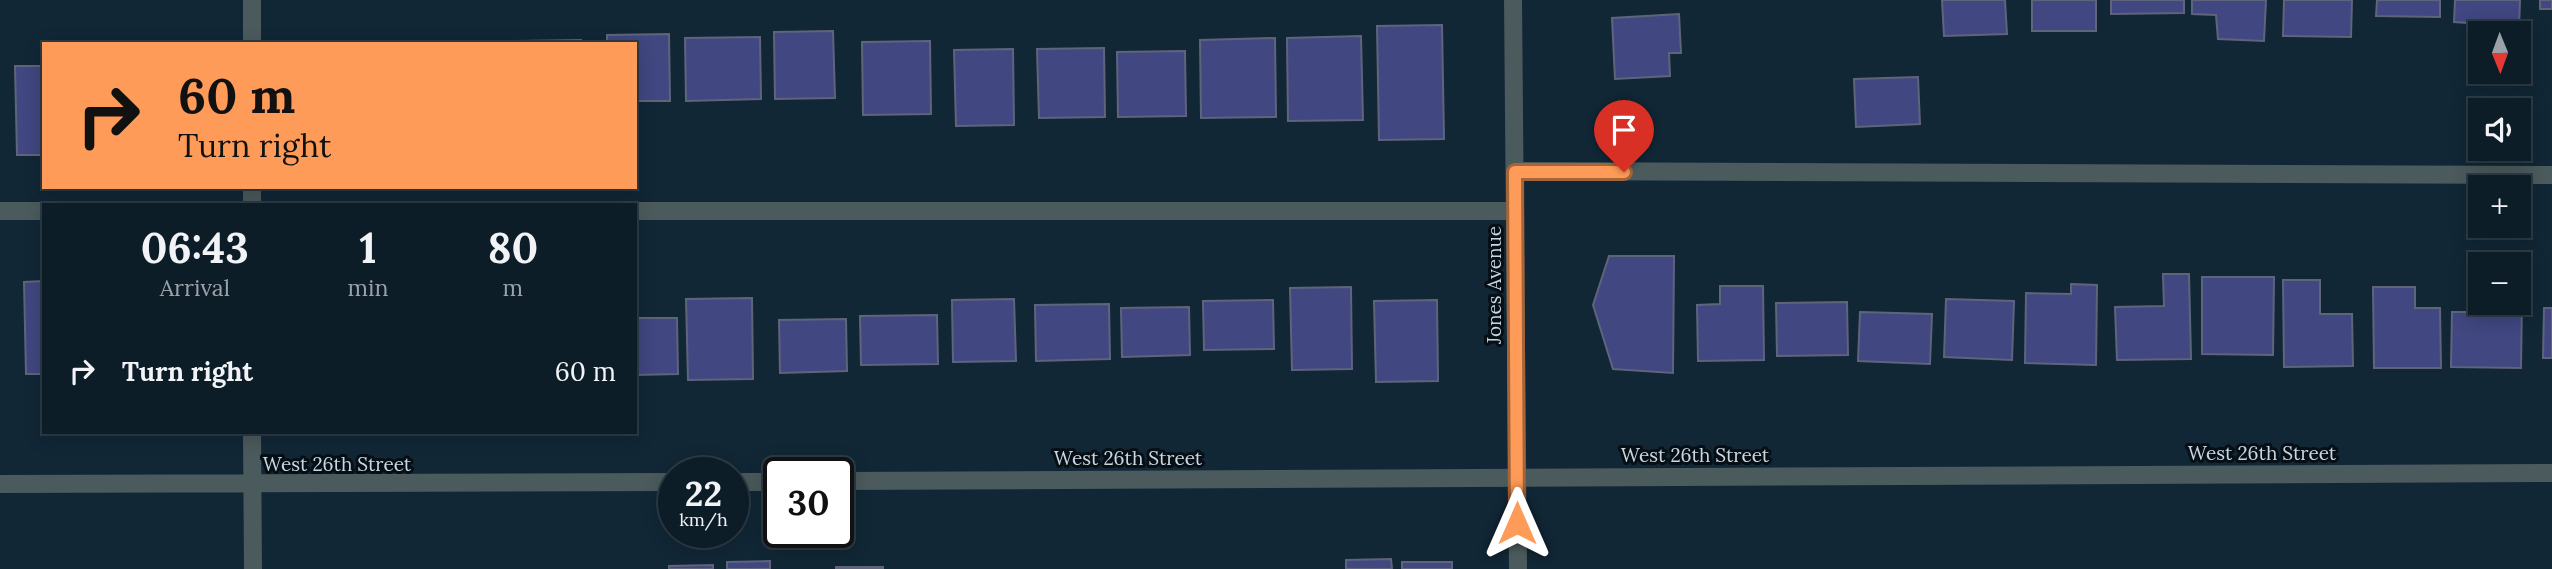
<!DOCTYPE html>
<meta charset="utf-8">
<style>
:root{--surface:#0d1d28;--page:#1b2a34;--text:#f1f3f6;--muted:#9aa2a8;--line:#2d3b45}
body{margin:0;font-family:Lora,serif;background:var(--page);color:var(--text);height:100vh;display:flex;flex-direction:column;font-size:26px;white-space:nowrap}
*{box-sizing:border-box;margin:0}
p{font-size:23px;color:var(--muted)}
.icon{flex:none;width:38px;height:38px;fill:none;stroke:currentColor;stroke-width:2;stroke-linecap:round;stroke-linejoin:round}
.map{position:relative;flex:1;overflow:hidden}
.drawer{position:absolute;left:42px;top:203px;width:595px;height:231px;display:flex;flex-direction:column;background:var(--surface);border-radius:0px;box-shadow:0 4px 18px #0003,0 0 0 2px var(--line)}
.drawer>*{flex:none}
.hud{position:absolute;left:42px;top:42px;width:595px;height:147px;border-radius:0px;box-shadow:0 4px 18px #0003,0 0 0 2px var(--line);background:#fe9b58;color:#111;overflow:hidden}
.needle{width:46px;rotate:179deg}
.buttons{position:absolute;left:2468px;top:21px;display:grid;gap:14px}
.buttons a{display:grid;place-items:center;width:63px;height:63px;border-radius:0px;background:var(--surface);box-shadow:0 4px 18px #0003,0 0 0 2px var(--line);font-size:35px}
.speed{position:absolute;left:658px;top:457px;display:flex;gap:14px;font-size:35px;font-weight:700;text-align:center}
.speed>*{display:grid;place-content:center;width:91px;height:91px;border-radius:50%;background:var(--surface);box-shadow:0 4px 18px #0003,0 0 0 2px var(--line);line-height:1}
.speed small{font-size:18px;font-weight:400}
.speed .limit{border:4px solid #111;border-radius:10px;background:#fff;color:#111}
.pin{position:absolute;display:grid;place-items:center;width:60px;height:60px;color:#fff;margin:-72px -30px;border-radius:50% 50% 50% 0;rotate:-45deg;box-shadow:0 0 7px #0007}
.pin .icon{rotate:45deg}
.me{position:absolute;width:77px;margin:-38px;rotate:0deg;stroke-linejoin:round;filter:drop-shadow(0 0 5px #0008)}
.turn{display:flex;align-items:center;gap:24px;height:147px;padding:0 21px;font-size:32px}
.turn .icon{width:91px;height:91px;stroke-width:2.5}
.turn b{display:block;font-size:49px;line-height:60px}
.eta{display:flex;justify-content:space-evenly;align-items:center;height:119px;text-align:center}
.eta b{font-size:42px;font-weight:700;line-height:49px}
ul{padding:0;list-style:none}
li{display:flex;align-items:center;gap:21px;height:98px;padding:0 21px}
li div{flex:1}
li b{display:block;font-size:26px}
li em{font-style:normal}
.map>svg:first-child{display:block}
</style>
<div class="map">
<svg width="2552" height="569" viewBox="0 0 2552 569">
<rect width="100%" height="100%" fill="#112736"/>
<path fill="#404781" stroke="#5f647d" stroke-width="2" d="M 1942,0 L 2005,0 L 2007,34 L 1944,36 Z
M 2032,0 L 2096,0 L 2096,31 L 2032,31 Z
M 2111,0 L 2184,0 L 2184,13 L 2111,14 Z
M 2192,0 L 2266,0 L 2264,41 L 2218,39 L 2216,15 L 2192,14 Z
M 2284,0 L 2352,0 L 2351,37 L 2283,36 Z
M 2377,0 L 2440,0 L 2440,17 L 2376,16 Z
M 2455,0 L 2520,0 L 2518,59 L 2518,33 L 2484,33 L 2484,24 L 2454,22 Z
M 2540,0 L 2552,0 L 2552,9 L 2540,9 Z
M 1679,14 L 1681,53 L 1669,53 L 1670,76 L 1615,79 L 1612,18 Z
M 1442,25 L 1444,139 L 1379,140 L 1377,26 Z
M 833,31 L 835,98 L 775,99 L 774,32 Z
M 669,34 L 670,101 L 635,101 L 635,44 L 607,44 L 607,35 Z
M 1361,36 L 1363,120 L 1288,121 L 1287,38 Z
M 760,37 L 761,99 L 686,101 L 685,38 Z
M 1275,38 L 1276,117 L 1201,118 L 1200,40 Z
M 581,40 L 581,44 L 517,44 L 517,41 Z
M 930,41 L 931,114 L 863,115 L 862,42 Z
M 1104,48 L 1105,117 L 1039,118 L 1037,49 Z
M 1013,49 L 1014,125 L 956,126 L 954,50 Z
M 1185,51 L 1186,116 L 1118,117 L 1117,52 Z
M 15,66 L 44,66 L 44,155 L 17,155 Z
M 1918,77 L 1920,124 L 1856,127 L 1854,79 Z
M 1609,256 L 1674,256 L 1673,373 L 1613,369 L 1593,305 Z
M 2163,274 L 2189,274 L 2191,359 L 2117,360 L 2115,307 L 2164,306 Z
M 2202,277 L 2274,277 L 2273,355 L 2202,354 Z
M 2283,280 L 2320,280 L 2320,314 L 2352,314 L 2353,366 L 2284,367 Z
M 44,281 L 44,374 L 26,374 L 24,282 Z
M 2071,284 L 2097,285 L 2096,365 L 2025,363 L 2026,293 L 2071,294 Z
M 1720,286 L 1763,286 L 1764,360 L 1698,361 L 1697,305 L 1720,304 Z
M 1351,287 L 1352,369 L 1292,370 L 1290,288 Z
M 2373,287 L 2415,287 L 2415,308 L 2440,308 L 2441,368 L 2374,368 Z
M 2478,296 L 2480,303 L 2518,303 L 2518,297 L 2522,297 L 2521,368 L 2451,367 L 2452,312 L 2478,312 Z
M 752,298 L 753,379 L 688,380 L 686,299 Z
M 1014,299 L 1016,361 L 953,362 L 952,300 Z
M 1946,299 L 2014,301 L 2012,360 L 1944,357 Z
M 1273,300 L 1274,349 L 1204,350 L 1203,301 Z
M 1437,300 L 1438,381 L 1376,382 L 1374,301 Z
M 1847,302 L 1848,355 L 1777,356 L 1776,303 Z
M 1109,304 L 1110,359 L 1036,361 L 1035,305 Z
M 1189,307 L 1190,355 L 1122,357 L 1121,308 Z
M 2544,308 L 2552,308 L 2552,358 L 2543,358 Z
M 1860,312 L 1932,314 L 1930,364 L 1858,361 Z
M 937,315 L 938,364 L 861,365 L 860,316 Z
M 635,318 L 677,318 L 678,374 L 635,375 Z
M 846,319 L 847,371 L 780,373 L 779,320 Z
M 1391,559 L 1392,569 L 1346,569 L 1346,560 Z
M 770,561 L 770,569 L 727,569 L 727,562 Z
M 1402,562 L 1452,562 L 1452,569 L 1402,569 Z
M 713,565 L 713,569 L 669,569 L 669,566 Z
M 836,567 L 883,567 L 883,569 L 836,569 Z"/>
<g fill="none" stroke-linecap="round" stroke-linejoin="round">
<path stroke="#4b5a5c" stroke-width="18" d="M 1515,171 L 2552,175
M 0,211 L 44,211
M 635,211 L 1515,211"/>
<path stroke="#4b5a5c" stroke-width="18" d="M 252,0 L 252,44
M 1513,0 L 1518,569
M 252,187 L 252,205
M 252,432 L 253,569
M 838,481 L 2552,473
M 733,482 L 779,482
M 0,484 L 674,482"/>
</g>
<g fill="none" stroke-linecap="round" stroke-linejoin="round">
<defs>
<path id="route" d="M 1517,523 L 1515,172 L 1624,172"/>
</defs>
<use href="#route" stroke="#a56539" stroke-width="18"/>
<use href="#route" stroke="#fe9b58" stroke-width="12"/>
</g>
<g text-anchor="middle" stroke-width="6" stroke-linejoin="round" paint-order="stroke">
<g font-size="19" fill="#cad7e1" stroke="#060f16">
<text transform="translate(1494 285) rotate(-90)" y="7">Jones Avenue</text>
<text x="2262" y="460">West 26th Street</text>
<text x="1695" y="462">West 26th Street</text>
<text x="1128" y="465">West 26th Street</text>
<text x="337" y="471">West 26th Street</text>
</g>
</g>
</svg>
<div class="buttons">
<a><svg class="needle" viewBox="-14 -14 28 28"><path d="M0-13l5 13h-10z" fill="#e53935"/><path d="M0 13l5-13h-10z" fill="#9aa2a8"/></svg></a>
<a><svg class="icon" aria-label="sound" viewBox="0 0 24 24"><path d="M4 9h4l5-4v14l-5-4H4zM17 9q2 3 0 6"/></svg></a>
<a>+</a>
<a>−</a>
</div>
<div class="speed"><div>22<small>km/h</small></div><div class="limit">30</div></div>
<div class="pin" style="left:1624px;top:172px;background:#d93025"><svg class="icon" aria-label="arrive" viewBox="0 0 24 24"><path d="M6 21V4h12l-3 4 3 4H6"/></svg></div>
<svg class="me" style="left:1517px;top:523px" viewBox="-20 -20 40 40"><path d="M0-17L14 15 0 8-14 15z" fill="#fe9b58" stroke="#fff" stroke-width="4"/></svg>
<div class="hud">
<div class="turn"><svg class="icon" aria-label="right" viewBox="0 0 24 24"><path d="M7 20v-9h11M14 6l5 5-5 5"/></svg><div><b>60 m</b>Turn right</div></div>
</div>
<section class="drawer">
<div class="eta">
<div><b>06:43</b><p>Arrival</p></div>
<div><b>1</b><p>min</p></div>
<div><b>80</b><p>m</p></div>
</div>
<ul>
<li><svg class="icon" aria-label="right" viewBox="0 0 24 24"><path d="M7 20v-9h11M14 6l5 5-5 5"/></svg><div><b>Turn right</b></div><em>60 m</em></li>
</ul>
</section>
</div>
